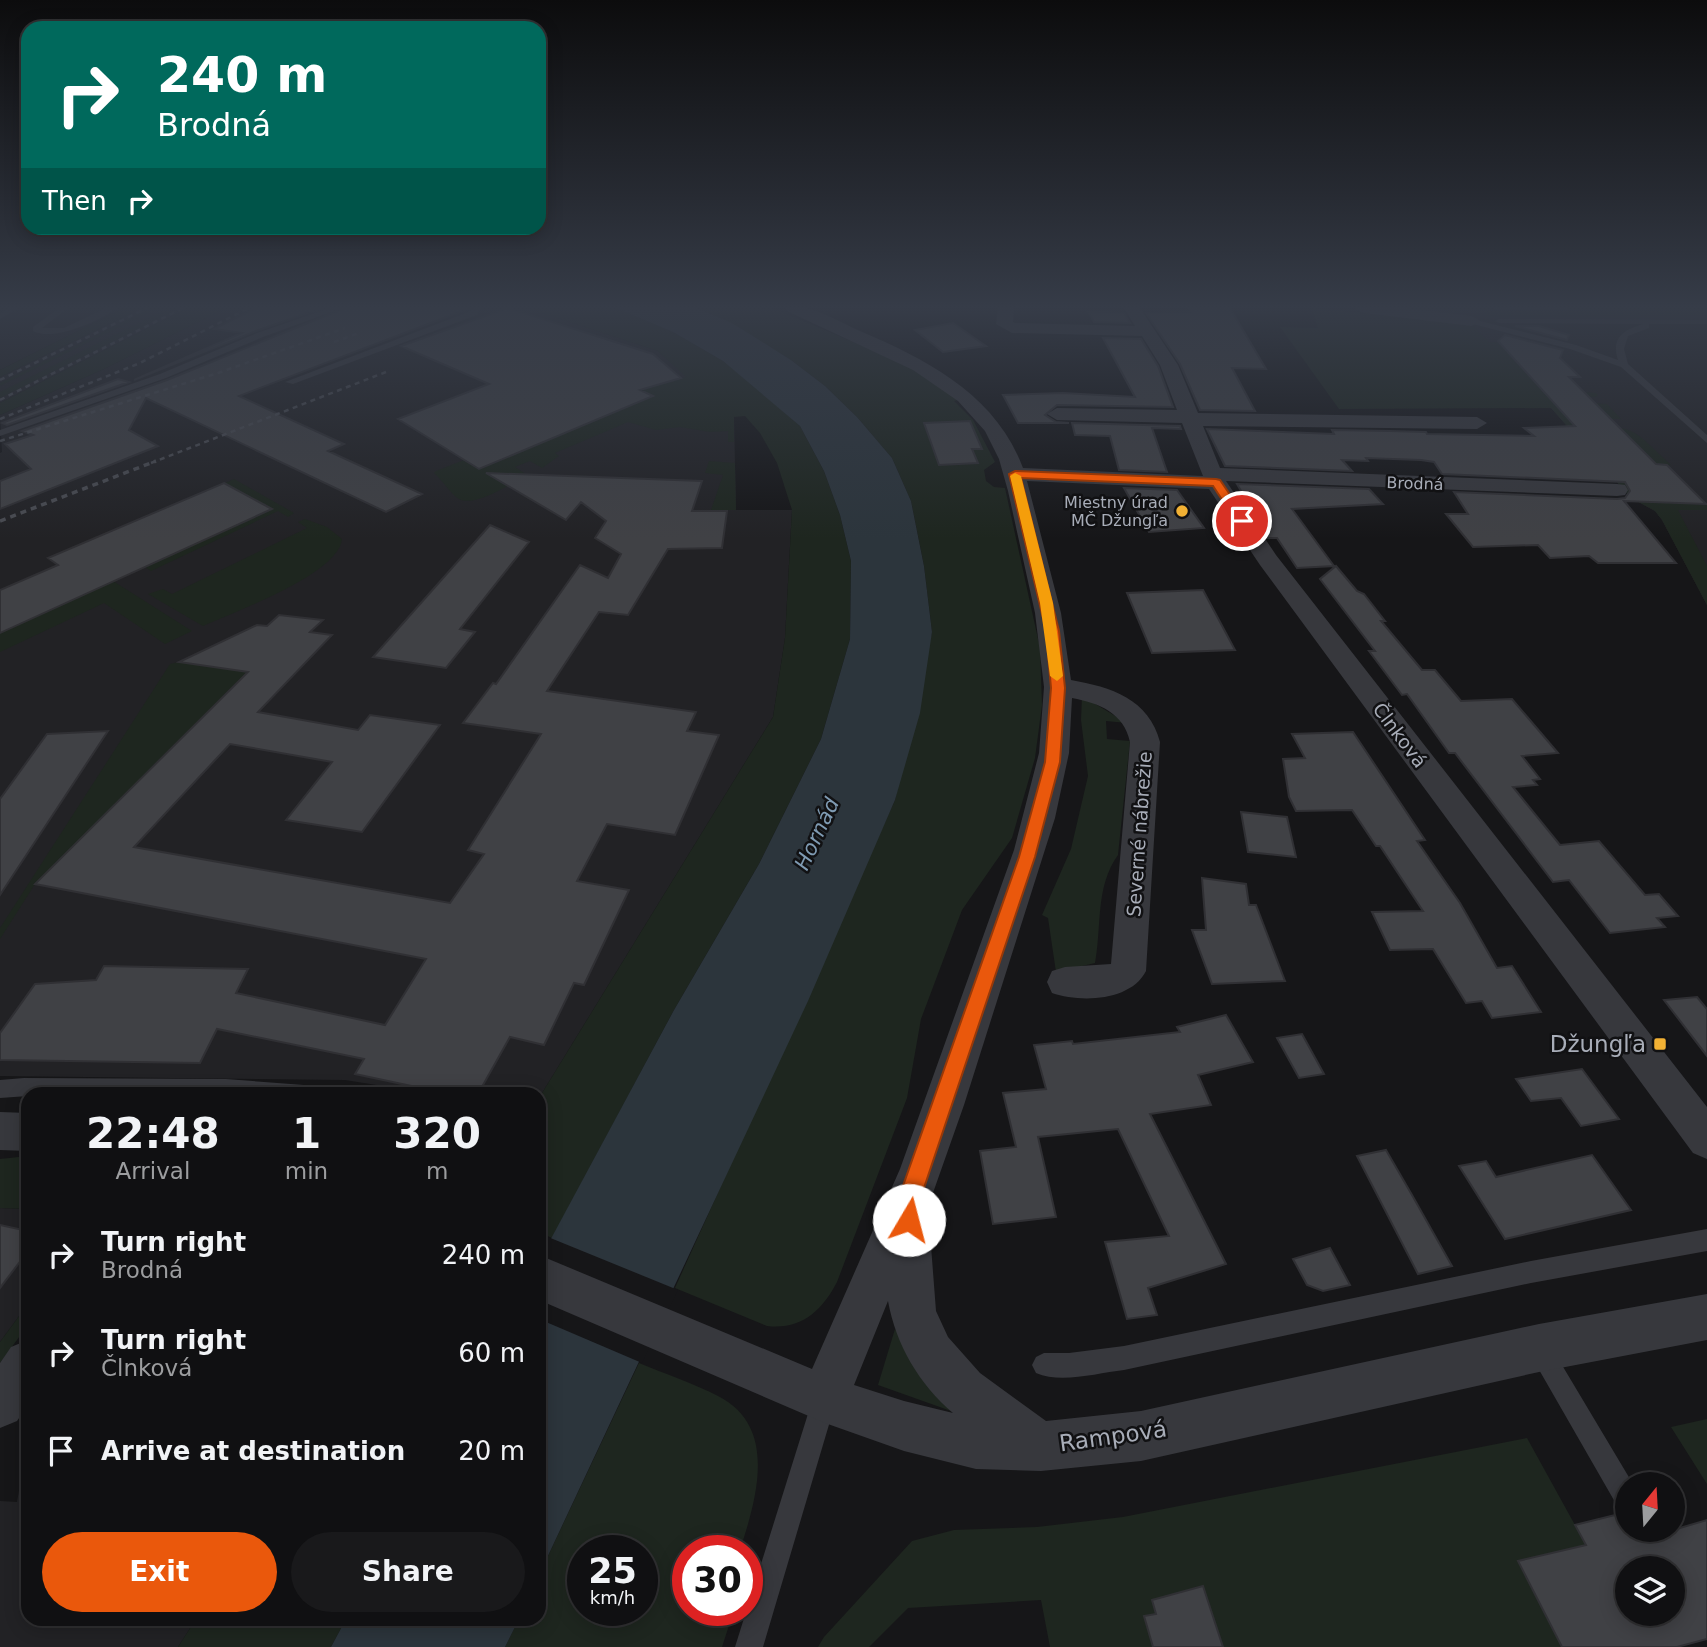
<!DOCTYPE html>
<meta charset="utf-8">
<style>
:root{--surface:#101012;--page:#19191b;--text:#f1f3f6;--muted:#9c9d9f;--line:#303032;--accent:#ea580c}
body{margin:0;font-family:"DejaVu Sans",sans-serif;background:var(--page);color:var(--text);height:100vh;display:flex;flex-direction:column;font-size:26px;white-space:nowrap}
*{box-sizing:border-box;margin:0}
p{font-size:23px;color:var(--muted)}
.icon{flex:none;width:38px;height:38px;fill:none;stroke:currentColor;stroke-width:2;stroke-linecap:round;stroke-linejoin:round}
.map{position:relative;flex:1;overflow:hidden}
.details{position:absolute;left:21px;top:1087px;width:525px;height:539px;display:flex;flex-direction:column;background:var(--surface);border-radius:21px;box-shadow:0 4px 18px #0003,0 0 0 2px var(--line)}
.details>*{flex:none}
.banner{position:absolute;left:21px;top:21px;width:525px;height:214px;border-radius:21px;box-shadow:0 4px 18px #0003,0 0 0 2px var(--line);background:#00695c;color:#fff;overflow:hidden}
.needle{width:46px;rotate:18deg}
.controls{position:absolute;left:1615px;top:1472px;display:grid;gap:14px}
.controls a{display:grid;place-items:center;width:70px;height:70px;border-radius:50%;background:var(--surface);box-shadow:0 4px 18px #0003,0 0 0 2px var(--line);font-size:35px}
.speed{position:absolute;left:567px;top:1535px;display:flex;gap:14px;font-size:35px;font-weight:700;text-align:center}
.speed>*{display:grid;place-content:center;width:91px;height:91px;border-radius:50%;background:var(--surface);box-shadow:0 4px 18px #0003,0 0 0 2px var(--line);line-height:1}
.speed small{font-size:18px;font-weight:400}
.speed .limit{border:10px solid #d22;background:#fff;color:#111}
.pin{position:absolute;display:grid;place-items:center;width:60px;height:60px;color:#fff;margin:-30px;border:4px solid #fff;border-radius:50%;box-shadow:0 2px 7px #0007}
.me{position:absolute;width:77px;margin:-38px;rotate:8deg;stroke-linejoin:round;filter:drop-shadow(0 0 5px #0008)}
.turn{display:flex;align-items:center;gap:24px;height:147px;padding:0 21px;font-size:32px}
.turn .icon{width:91px;height:91px;stroke-width:2.5}
.turn b{display:block;font-size:49px;line-height:60px}
.then{display:flex;align-items:center;height:66px;padding:0 21px;background:#0003;gap:14px;font-size:26px}
.eta{display:flex;justify-content:space-evenly;align-items:center;height:119px;text-align:center}
.eta b{font-size:42px;font-weight:600;line-height:49px}
.action{display:flex;gap:14px;margin-top:auto;padding:14px 21px}
.action a{flex:1;height:80px;border-radius:42px;background:var(--accent);color:#fff;font-size:28px;font-weight:600;line-height:80px;text-align:center}
.action a+a{background:var(--page);color:var(--text)}
ul{padding:0;list-style:none}
li{display:flex;align-items:center;gap:21px;height:98px;padding:0 21px}
li div{flex:1}
li b{display:block;font-size:26px}
li em{font-style:normal}
.map>svg:first-child{display:block}
</style>
<div class="map">
<svg width="1707" height="1647" viewBox="0 0 1707 1647">
<rect width="100%" height="100%" fill="#161618"/>
<path fill="#222225" d="M 0,308 L 124,308 L 0,370 Z
M 142,308 L 188,308 L 0,403 L 0,377 Z
M 226,308 L 527,308 L 658,351 L 734,416 L 736,510 L 792,510 L 785,638 L 773,717 L 539,1098 L 539,1094 L 433,1094 L 345,1080 L 0,1076 L 0,453 L 2,452 L 0,415 L 104,369 Z
M 1363,308 L 1707,308 L 1707,605 L 1662,520 L 1655,511 L 1631,498 L 1551,408 L 1472,325 L 1471,321 Z
M 0,1208 L 28,1209 L 28,1304 L 0,1342 Z
M 28,1439 L 28,1619 L 196,1619 L 178,1647 L 0,1647 L 0,1501 L 17,1502 Z"/>
<path fill="#1e261f" fill-rule="evenodd" d="M 124,308 L 142,308 L 0,377 L 0,370 Z
M 151,308 L 158,308 L 0,386 L 0,383 Z
M 169,308 L 180,308 L 0,398 L 0,392 Z
M 188,308 L 226,308 L 104,369 L 0,415 L 0,403 Z
M 527,308 L 616,308 L 673,332 L 723,361 L 762,392 L 800,426 L 824,471 L 840,515 L 851,561 L 850,639 L 821,739 L 759,864 L 674,1010 L 552,1238 L 539,1232 L 539,1098 L 773,717 L 785,638 L 792,510 L 777,463 L 760,433 L 745,416 L 734,417 L 734,442 L 728,442 L 728,431 L 710,432 L 680,427 L 656,430 L 628,422 L 555,453 L 559,456 L 542,468 L 530,461 L 515,467 L 527,475 C 511,483 472,511 456,497 C 448,490 442,480 434,473 L 436,471 L 651,387 L 686,377 L 658,351 Z
M 696,308 L 772,308 L 937,377 L 965,398 L 954,401 L 973,420 L 995,462 L 984,470 L 986,481 L 994,487 L 1005,488 L 1040,648 L 1042,705 L 1035,758 L 1012,838 L 962,910 L 921,1019 L 907,1098 L 837,1282 C 822,1311 801,1330 767,1326 L 675,1288 L 895,800 L 932,632 L 924,566 L 911,501 L 892,458 L 857,417 L 825,386 L 791,360 L 732,324 Z
M 1312,308 L 1472,325 L 1489,342 L 1521,343 L 1509,353 L 1529,375 L 1554,376 L 1562,384 L 1536,383 L 1542,390 L 1596,393 L 1598,395 L 1596,397 L 1548,395 L 1553,401 L 1607,404 L 1621,419 L 1611,419 L 1601,409 L 1558,408 L 1581,433 C 1633,420 1634,431 1671,465 L 1619,463 L 1654,502 L 1707,505 L 1707,510 L 1678,510 L 1707,566 L 1707,605 L 1662,520 L 1655,511 L 1631,498 L 1551,408 L 1339,409 L 1280,327 L 1318,328 Z
M 1707,308 L 1707,315 L 1489,317 L 1484,312 L 1439,312 Z
M 709,461 L 735,463 L 736,510 L 711,510 L 723,475 L 705,473 Z
M 234,479 L 294,513 L 288,517 L 278,511 L 151,571 L 145,567 L 271,509 L 225,483 Z
M 305,519 L 327,527 L 342,539 C 339,574 234,612 203,626 L 148,594 L 163,589 L 172,594 L 307,528 L 298,522 Z
M 113,581 L 192,631 L 165,644 L 104,603 L 0,652 L 0,633 Z
M 179,662 L 247,672 L 35,884 L 0,939 L 0,928 L 170,664 Z
M 1082,696 L 1127,723 L 1106,721 L 1107,739 L 1130,741 L 1118,855 C 1095,887 1102,926 1095,963 L 1056,972 L 1048,918 L 1042,915 L 1071,849 L 1088,776 L 1081,720 Z
M 28,1156 L 28,1209 L 0,1208 L 0,1159 Z
M 28,1304 L 28,1325 L 0,1363 L 0,1342 Z
M 895,1329 L 951,1411 L 878,1385 Z
M 639,1363 C 665,1374 693,1383 718,1396 C 779,1427 756,1500 740,1550 L 688,1550 L 688,1610 L 734,1610 L 722,1647 L 505,1647 L 519,1619 L 539,1619 L 539,1575 ZM 583,1550 L 642,1550 L 642,1610 L 583,1610 Z
M 1707,1419 L 1707,1484 L 1671,1427 Z
M 1527,1438 L 1586,1545 L 1518,1561 L 1562,1647 L 1223,1647 L 1202,1586 L 1152,1600 L 1156,1614 L 1144,1617 L 1153,1647 L 1050,1647 L 1041,1600 L 908,1608 L 869,1647 L 818,1647 L 824,1637 L 912,1541 L 954,1530 L 1037,1527 L 1123,1517 Z
M 196,1619 L 346,1619 L 331,1647 L 178,1647 Z"/>
<path fill="#2c353c" d="M 616,308 L 696,308 L 732,323 L 791,360 L 825,386 L 857,417 L 892,458 L 911,501 L 924,566 L 932,632 L 920,713 L 895,800 L 808,1001 L 539,1575 L 539,1261 L 674,1010 L 759,864 L 821,739 L 850,639 L 851,561 L 840,515 L 824,471 L 800,426 L 723,361 L 673,332 Z
M 346,1619 L 519,1619 L 505,1647 L 331,1647 Z"/>
<path fill="#161618" d="M 548,1237 L 678,1290 L 642,1363 L 539,1319 L 539,1254 Z"/>
<path fill="#404145" stroke="#303034" stroke-width="2" fill-rule="evenodd" d="M 255,308 L 322,308 L 256,331 L 134,380 L 242,333 L 214,329 Z
M 345,308 L 470,308 L 239,396 L 344,444 L 328,451 L 422,494 L 386,512 L 146,398 L 129,430 L 158,446 L 0,509 L 0,481 L 31,469 L 5,444 L 33,435 L 22,431 L 167,380 Z
M 508,308 L 653,354 L 681,378 L 640,390 L 653,396 L 479,469 L 398,419 L 489,384 L 401,346 Z
M 1189,308 L 1230,308 L 1266,369 L 1232,368 L 1255,411 L 1200,410 L 1180,364 L 1146,313 L 1191,312 Z
M 1088,311 L 1124,313 L 1130,323 L 1094,322 Z
M 953,323 L 986,346 L 943,352 L 915,330 Z
M 1515,326 L 1539,326 L 1569,335 L 1567,340 Z
M 1505,335 L 1563,350 L 1560,358 L 1580,377 L 1569,377 L 1656,464 L 1667,465 L 1706,504 L 1624,501 L 1676,563 L 1598,563 L 1589,556 L 1550,558 L 1538,545 L 1473,547 L 1446,514 L 1468,514 L 1454,492 L 1617,499 L 1625,498 L 1630,491 L 1625,482 L 1442,474 L 1434,462 L 1421,460 L 1366,458 L 1368,461 L 1342,460 L 1352,471 L 1225,466 L 1207,429 L 1334,434 L 1332,430 L 1390,431 L 1426,432 L 1427,434 L 1534,436 L 1524,428 L 1575,426 L 1498,341 Z
M 1103,338 L 1141,339 L 1158,366 L 1173,407 L 1057,405 L 1045,415 L 1056,422 L 1069,423 L 1018,423 L 1003,395 L 1063,393 L 1135,397 Z
M 118,379 L 129,382 L 7,425 L 2,423 Z
M 970,421 L 982,449 L 972,449 L 978,463 L 939,465 L 924,423 Z
M 1072,423 L 1180,426 L 1181,429 L 1152,428 L 1167,472 L 1119,470 L 1110,436 L 1075,435 Z
M 486,473 L 702,481 L 692,511 L 727,511 L 722,548 L 668,549 L 628,615 L 599,612 L 547,691 L 696,712 L 687,731 L 719,735 L 675,835 L 607,824 L 577,881 L 629,890 L 584,985 L 574,983 L 544,1045 L 510,1037 L 478,1094 L 449,1094 L 355,1074 L 364,1059 L 217,1029 L 200,1063 L 0,1060 L 0,1033 L 35,984 L 96,980 L 104,966 L 248,969 L 236,993 L 385,1025 L 426,959 L 35,884 L 248,672 L 179,662 L 257,625 L 267,626 L 279,615 L 323,620 L 310,632 L 332,635 L 258,712 L 358,730 L 370,715 L 440,725 L 362,832 L 286,820 L 332,762 L 230,744 L 134,847 L 450,903 L 484,854 L 468,850 L 541,734 L 463,723 L 493,683 L 496,684 L 580,565 L 608,578 L 621,554 L 595,538 L 606,521 L 581,502 L 566,520 Z
M 224,483 L 272,509 L 0,633 L 0,590 L 58,565 L 48,558 Z
M 1237,484 L 1369,489 L 1383,504 L 1292,509 L 1334,566 L 1297,568 L 1277,538 L 1268,538 Z
M 1124,488 L 1177,490 L 1204,528 L 1149,532 Z
M 490,525 L 529,542 L 460,629 L 475,632 L 446,668 L 373,657 Z
M 1336,566 L 1357,591 L 1364,594 L 1385,621 L 1381,621 L 1422,670 L 1435,670 L 1461,701 L 1512,699 L 1558,753 L 1522,756 L 1540,779 L 1533,780 L 1537,785 L 1513,787 L 1560,845 L 1599,841 L 1645,895 L 1659,894 L 1678,916 L 1657,918 L 1665,927 L 1610,933 L 1569,880 L 1553,882 L 1455,753 L 1449,753 L 1407,694 L 1402,695 L 1369,651 L 1375,651 L 1320,579 Z
M 1203,590 L 1235,650 L 1152,653 L 1127,593 Z
M 108,731 L 0,895 L 0,799 L 47,734 Z
M 1353,732 L 1425,840 L 1417,841 L 1460,903 L 1497,968 L 1512,966 L 1541,1012 L 1492,1018 L 1482,1001 L 1466,1003 L 1433,949 L 1390,950 L 1372,912 L 1423,911 L 1380,846 L 1376,846 L 1352,810 L 1296,811 L 1289,797 L 1283,759 L 1305,758 L 1292,734 Z
M 1241,812 L 1287,817 L 1296,857 L 1248,852 Z
M 1202,878 L 1246,884 L 1249,905 L 1256,905 L 1285,981 L 1212,984 L 1192,930 L 1206,930 Z
M 1697,997 L 1707,1009 L 1707,1056 L 1664,1000 Z
M 1226,1015 L 1253,1062 L 1198,1075 L 1211,1105 L 1150,1114 L 1226,1264 L 1148,1288 L 1157,1315 L 1127,1319 L 1105,1242 L 1169,1236 L 1118,1129 L 1038,1137 L 1056,1217 L 993,1224 L 980,1151 L 1016,1147 L 1003,1093 L 1046,1089 L 1034,1045 L 1072,1041 L 1073,1044 L 1180,1032 L 1177,1027 Z
M 1302,1034 L 1324,1074 L 1299,1078 L 1277,1038 Z
M 1582,1069 L 1619,1119 L 1581,1126 L 1561,1098 L 1531,1101 L 1516,1079 Z
M 1386,1150 L 1412,1195 L 1452,1266 L 1418,1274 L 1357,1156 Z
M 1592,1155 L 1631,1210 L 1505,1239 L 1459,1166 L 1486,1161 L 1496,1177 Z
M 0,1225 L 28,1231 L 28,1251 L 0,1288 Z
M 1330,1248 L 1350,1285 L 1323,1291 L 1307,1285 L 1293,1259 Z
M 1623,1513 L 1628,1515 L 1628,1530 L 1673,1530 L 1707,1520 L 1707,1639 L 1677,1647 L 1562,1647 L 1518,1561 L 1586,1545 L 1575,1525 ZM 1628,1568 L 1673,1568 L 1673,1614 L 1628,1614 Z
M 1203,1586 L 1223,1647 L 1153,1647 L 1144,1616 L 1156,1614 L 1152,1600 Z"/>
<g fill="none" stroke-linecap="round" stroke-linejoin="round">
<path fill="#37383d" fill-rule="evenodd" d="M 9,308 L 19,308 L 0,319 L 0,314 Z
M 59,308 L 68,308 L 42,328 L 64,328 L 106,308 L 117,308 C 100,321 53,342 33,331 L 33,327 Z
M 330,308 L 342,308 L 263,337 L 166,378 L 0,436 L 0,430 L 160,374 L 257,333 Z
M 473,308 L 481,308 L 477,315 L 293,384 L 285,382 L 471,311 Z
M 1492,308 L 1568,308 L 1564,310 L 1496,310 Z
M 1472,319 L 1576,345 L 1618,360 C 1611,338 1623,330 1643,324 L 1499,323 L 1495,321 L 1499,319 L 1707,320 L 1707,324 L 1649,324 L 1649,328 L 1628,336 L 1624,349 L 1628,364 L 1707,435 L 1707,443 L 1621,367 L 1570,349 L 1469,323 L 1469,319 Z
M 24,1078 L 226,1079 L 304,1085 L 311,1087 L 314,1094 L 28,1094 L 28,1096 L 0,1098 L 0,1080 Z
M 1707,1229 L 1707,1251 L 1531,1283 L 1124,1370 C 1097,1373 1061,1384 1036,1373 L 1032,1365 L 1036,1357 L 1044,1353 L 1069,1353 L 1124,1346 L 1531,1261 Z
M 1542,1341 L 1550,1345 L 1633,1484 L 1628,1484 L 1628,1513 L 1619,1509 L 1534,1361 L 1530,1353 L 1534,1345 Z
M 824,1389 L 833,1392 L 836,1401 L 763,1647 L 735,1647 L 812,1401 L 815,1392 Z"/>
<path fill="#37383d" fill-rule="evenodd" d="M 785,308 C 792,308 800,307 806,308 C 824,312 844,324 860,331 C 928,360 996,395 1023,468 L 1203,476 L 1182,423 L 1057,420 L 1047,414 L 1057,408 L 1177,410 L 1160,365 L 1142,336 L 1012,333 L 996,324 L 998,308 L 1014,308 L 1013,322 L 1015,323 L 1135,326 L 1124,308 L 1140,308 L 1178,365 L 1198,413 L 1477,417 L 1487,423 L 1477,429 L 1203,426 L 1220,468 L 1617,484 L 1625,485 L 1628,490 L 1625,495 L 1617,496 L 1226,481 L 1276,555 L 1707,1107 L 1707,1159 L 1693,1153 L 1260,565 L 1209,489 L 1027,481 L 1061,613 L 1071,680 C 1111,687 1149,699 1160,742 L 1146,971 C 1131,1001 1081,1003 1052,993 L 1047,982 L 1052,971 L 1065,967 L 1111,964 L 1130,742 C 1124,713 1099,703 1072,698 L 1069,753 L 1055,818 L 964,1105 L 928,1207 L 936,1311 L 948,1337 L 980,1373 L 1046,1421 L 1141,1411 L 1539,1324 L 1707,1294 L 1707,1340 L 1539,1372 L 1141,1461 L 1041,1471 L 976,1469 L 904,1451 L 825,1423 L 539,1300 L 539,1255 L 812,1369 L 900,1169 L 1014,850 L 1039,753 L 1044,687 L 1035,613 L 1008,491 L 999,459 L 985,431 L 958,401 L 913,370 L 787,311 ZM 888,1301 C 896,1345 919,1384 953,1413 L 904,1401 L 854,1385 Z
M 1355,308 L 1404,308 L 1472,316 L 1480,321 L 1472,326 L 1363,313 Z
M 0,1112 L 28,1113 L 28,1151 L 0,1150 Z
M 28,1340 L 28,1405 L 17,1421 L 0,1428 L 0,1363 L 11,1347 Z"/>
<path stroke="#4a4c52" stroke-width="2.5" stroke-dasharray="5 4.5" stroke-linecap="butt" d="M 334,342 L 359,333
M 0,380 L 147,308
M 0,400 L 183,308
M 0,419 L 140,363 L 249,308
M 0,441 L 218,373 L 345,328
M 151,463 L 386,372"/>
<path stroke="#4a4c52" stroke-width="3.5" stroke-dasharray="6 5" stroke-linecap="butt" d="M 0,521 L 156,461"/>
</g>
<linearGradient id="sky" x2="0" y2="1"><stop stop-color="#0c0c0d"/><stop offset="0.57" stop-color="#363c48"/><stop offset="1" stop-color="#363c48" stop-opacity="0"/></linearGradient>
<rect width="1707" height="539" fill="url(#sky)"/>
<path fill="#ea580c" stroke="#983908" stroke-width="2" d="M 1015,471 L 1216,479 L 1220,480 L 1248,521 L 1238,524 L 1213,486 L 1021,478 L 1059,631 L 1065,688 L 1060,762 L 1035,857 L 920,1200 L 920,1220 L 917,1228 L 909,1231 L 901,1228 L 898,1220 L 898,1200 L 1019,857 L 1045,762 L 1051,688 L 1046,631 L 1009,474 Z"/>
<path fill="#f59e0b" d="M 1015,473 L 1021,476 L 1053,603 L 1063,676 L 1057,681 L 1050,676 L 1040,603 L 1010,476 Z"/>
<g fill="#f2b134" stroke="#111113" stroke-width="2.5">
<circle cx="1182" cy="511" r="7"/>
<rect x="1653" y="1037" width="14" height="14" rx="3.5"/>
</g>
<g text-anchor="middle" stroke-width="5" stroke-linejoin="round" paint-order="stroke">
<g font-size="16" fill="#a8adb8" stroke="#111113">
<text transform="translate(1415 483) rotate(2)" y="6">Brodná</text>
</g>
<g font-size="16" fill="#a8adb8" stroke="#111113" text-anchor="end">
<text x="1168" y="508">Miestny úrad<tspan x="1168" dy="18">MČ Džungľa</tspan></text>
</g>
<g font-size="19" fill="#a8adb8" stroke="#111113">
<text transform="translate(1400 735) rotate(53)" y="7">Člnková</text>
<text transform="translate(1139 834) rotate(-86)" y="7">Severné nábrežie</text>
</g>
<g font-size="21" font-style="italic" fill="#7f9bb3" stroke="#111113">
<text transform="translate(817 834) rotate(-65)" y="7">Hornád</text>
</g>
<g font-size="23" fill="#a8adb8" stroke="#111113" text-anchor="end">
<text x="1646" y="1052">Džungľa</text>
</g>
<g font-size="23" fill="#a8adb8" stroke="#111113">
<text transform="translate(1113 1436) rotate(-8)" y="8">Rampová</text>
</g>
</g>
</svg>
<div class="controls">
<a><svg class="needle" viewBox="-14 -14 28 28"><path d="M0-13l5 13h-10z" fill="#e53935"/><path d="M0 13l5-13h-10z" fill="#9c9d9f"/></svg></a>
<a><svg class="icon" aria-label="layers" viewBox="0 0 24 24"><path d="M12 4l9 5-9 5-9-5zM3 14l9 5 9-5"/></svg></a>
</div>
<div class="speed"><div>25<small>km/h</small></div><div class="limit">30</div></div>
<div class="pin" style="left:1242px;top:521px;background:#d93025"><svg class="icon" aria-label="arrive" viewBox="0 0 24 24"><path d="M6 21V4h12l-3 4 3 4H6"/></svg></div>
<svg class="me" style="left:909px;top:1220px" viewBox="-20 -20 40 40"><circle r="19" fill="#fff"/><path d="M0-13L10 11 0 6-10 11z" fill="#ea580c"/></svg>
<div class="banner">
<div class="turn"><svg class="icon" aria-label="right" viewBox="0 0 24 24"><path d="M7 20v-9h11M14 6l5 5-5 5"/></svg><div><b>240 m</b>Brodná</div></div>
<div class="then">Then<svg class="icon" aria-label="right" viewBox="0 0 24 24"><path d="M7 20v-9h11M14 6l5 5-5 5"/></svg></div>
</div>
<section class="details">
<div class="eta">
<div><b>22:48</b><p>Arrival</p></div>
<div><b>1</b><p>min</p></div>
<div><b>320</b><p>m</p></div>
</div>
<ul>
<li><svg class="icon" aria-label="right" viewBox="0 0 24 24"><path d="M7 20v-9h11M14 6l5 5-5 5"/></svg><div><b>Turn right</b><p>Brodná</p></div><em>240 m</em></li>
<li><svg class="icon" aria-label="right" viewBox="0 0 24 24"><path d="M7 20v-9h11M14 6l5 5-5 5"/></svg><div><b>Turn right</b><p>Člnková</p></div><em>60 m</em></li>
<li><svg class="icon" aria-label="arrive" viewBox="0 0 24 24"><path d="M6 21V4h12l-3 4 3 4H6"/></svg><div><b>Arrive at destination</b></div><em>20 m</em></li>
</ul>
<div class="action"><a>Exit</a><a>Share</a></div>
</section>
</div>
